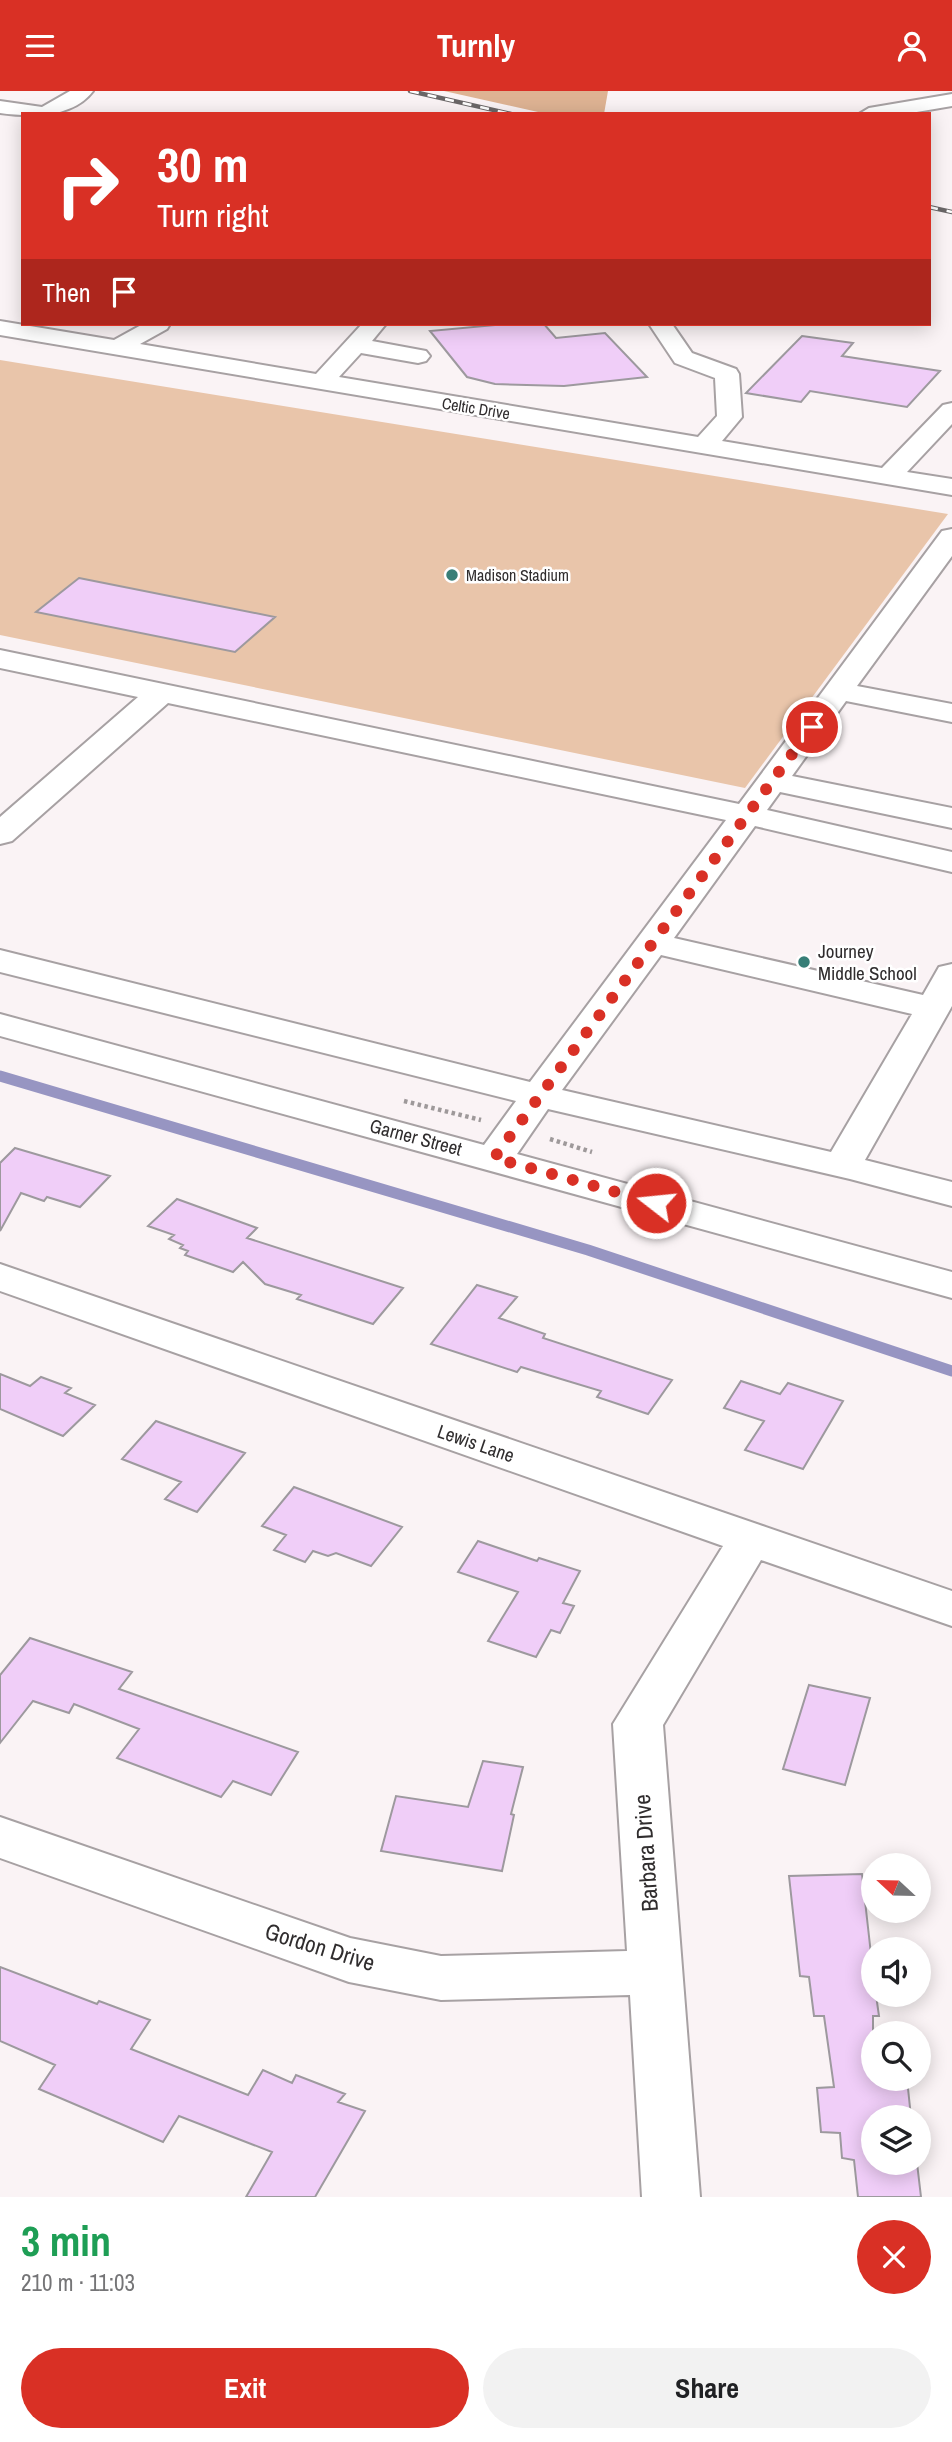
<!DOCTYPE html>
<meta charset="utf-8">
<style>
:root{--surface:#fff;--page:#f2f2f2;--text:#202124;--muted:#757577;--accent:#d93025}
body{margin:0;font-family:"Archivo Narrow",sans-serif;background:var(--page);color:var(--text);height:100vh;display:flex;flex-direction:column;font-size:26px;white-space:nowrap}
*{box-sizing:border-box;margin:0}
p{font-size:23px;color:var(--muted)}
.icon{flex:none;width:38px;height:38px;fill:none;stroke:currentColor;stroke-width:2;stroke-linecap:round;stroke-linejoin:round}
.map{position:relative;height:2106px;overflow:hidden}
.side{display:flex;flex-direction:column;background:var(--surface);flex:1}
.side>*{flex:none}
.hud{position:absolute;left:21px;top:21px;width:910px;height:214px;border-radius:0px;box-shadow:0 4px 18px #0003;background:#d93025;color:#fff;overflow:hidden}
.needle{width:46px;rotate:292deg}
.fabs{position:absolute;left:861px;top:1762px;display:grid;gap:14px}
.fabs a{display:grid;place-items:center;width:70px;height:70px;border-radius:50%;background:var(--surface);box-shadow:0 4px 18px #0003;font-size:35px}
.pin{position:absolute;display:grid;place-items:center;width:60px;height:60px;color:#fff;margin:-30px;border:4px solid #fff;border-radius:50%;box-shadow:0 2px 7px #0007}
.me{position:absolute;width:77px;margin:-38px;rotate:286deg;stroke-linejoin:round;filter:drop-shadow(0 0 5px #0008)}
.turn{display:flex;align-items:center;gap:24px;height:147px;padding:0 21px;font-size:32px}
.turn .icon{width:91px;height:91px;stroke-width:2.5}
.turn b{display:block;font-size:49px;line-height:60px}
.then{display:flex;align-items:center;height:66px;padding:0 21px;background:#0003;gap:14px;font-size:26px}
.round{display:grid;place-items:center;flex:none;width:74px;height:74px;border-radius:37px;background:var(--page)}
.head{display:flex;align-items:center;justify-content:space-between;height:119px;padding:0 21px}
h1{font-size:42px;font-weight:700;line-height:52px;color:#1e9e55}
.cta{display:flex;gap:14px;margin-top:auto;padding:14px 21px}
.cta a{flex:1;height:80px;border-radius:42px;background:var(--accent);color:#fff;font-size:28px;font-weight:700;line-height:80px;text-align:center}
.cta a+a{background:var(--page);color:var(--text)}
header{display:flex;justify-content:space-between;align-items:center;height:91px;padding:0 21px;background:var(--accent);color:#fff;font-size:32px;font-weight:700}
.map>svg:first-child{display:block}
</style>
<header><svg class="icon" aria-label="menu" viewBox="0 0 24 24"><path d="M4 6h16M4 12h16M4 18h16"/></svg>Turnly<svg class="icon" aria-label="person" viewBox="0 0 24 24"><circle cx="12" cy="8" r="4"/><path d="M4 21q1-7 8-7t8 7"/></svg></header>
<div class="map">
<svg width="952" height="2106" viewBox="0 0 952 2106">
<rect width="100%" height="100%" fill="#faf3f5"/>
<path fill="#e9c5aa" d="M 0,269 L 948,423 L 745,697 L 0,544 Z"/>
<path fill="#deb393" d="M 444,0 L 608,0 L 604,23 L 547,23 Z"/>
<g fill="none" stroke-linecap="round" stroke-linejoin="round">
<path stroke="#9795c2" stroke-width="11" d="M 0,985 L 588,1159 L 952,1280"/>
</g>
<path fill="#f0cef8" stroke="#9d999e" stroke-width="2" d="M 506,233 L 544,233 L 556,247 L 605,242 L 647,286 L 564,295 L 495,293 L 467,286 L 430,240 Z
M 802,245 L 853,252 L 842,265 L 940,280 L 907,316 L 810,300 L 801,311 L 746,302 Z
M 79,487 L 275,526 L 235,561 L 36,521 Z
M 15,1057 L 110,1085 L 80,1116 L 47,1106 L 44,1110 L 21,1102 L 0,1140 L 0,1072 Z
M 177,1108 L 257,1137 L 247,1147 L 403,1197 L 373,1233 L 297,1208 L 301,1204 L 265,1193 L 243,1171 L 233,1181 L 185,1164 L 188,1160 L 180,1157 L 183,1154 L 169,1148 L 174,1144 L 148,1135 Z
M 477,1194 L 517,1206 L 499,1227 L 545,1243 L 543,1247 L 672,1289 L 648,1323 L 597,1306 L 601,1300 L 521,1276 L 517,1281 L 431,1253 Z
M 0,1283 L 30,1295 L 41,1286 L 71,1297 L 65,1302 L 95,1314 L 63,1345 L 0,1318 Z
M 741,1290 L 780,1303 L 788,1292 L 843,1310 L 803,1378 L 745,1359 L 764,1330 L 724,1317 Z
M 156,1330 L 245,1362 L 197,1421 L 165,1408 L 181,1391 L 122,1368 Z
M 294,1396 L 402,1436 L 371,1475 L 336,1462 L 328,1465 L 313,1460 L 305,1471 L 274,1459 L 286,1444 L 262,1435 Z
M 478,1450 L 537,1470 L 539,1467 L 580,1480 L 563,1512 L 574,1515 L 560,1542 L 551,1539 L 536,1566 L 488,1550 L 518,1501 L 458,1481 Z
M 30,1547 L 132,1581 L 119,1598 L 298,1661 L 271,1704 L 233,1690 L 221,1706 L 117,1667 L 139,1638 L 74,1613 L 69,1622 L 33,1610 L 0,1652 L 0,1584 Z
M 809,1594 L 870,1607 L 845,1694 L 783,1678 Z
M 483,1670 L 523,1676 L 511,1723 L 514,1724 L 502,1780 L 381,1760 L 396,1705 L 468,1716 Z
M 862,1783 L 873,1881 L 873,1904 L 876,1904 L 879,1925 L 873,1925 L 873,1988 L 907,1988 L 911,2026 L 873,2026 L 873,2072 L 917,2072 L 921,2106 L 858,2106 L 854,2069 L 842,2067 L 840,2042 L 821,2041 L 817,1997 L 834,1996 L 824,1925 L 814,1925 L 809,1886 L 800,1885 L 789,1785 Z
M 0,1876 L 97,1913 L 99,1910 L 150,1929 L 131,1958 L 248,2004 L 263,1979 L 292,1992 L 296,1984 L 345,2003 L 338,2011 L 365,2020 L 315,2106 L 246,2106 L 272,2061 L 179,2025 L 163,2051 L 39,1998 L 55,1974 L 0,1950 Z"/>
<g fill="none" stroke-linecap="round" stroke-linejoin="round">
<defs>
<path id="minor" d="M 70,0 L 93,0 C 72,28 29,26 0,22 L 0,10 L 42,16 Z
M 952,3 L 952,15 L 905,23 L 859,23 L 869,17 Z
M 0,230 L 114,249 L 143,233 L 170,233 L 167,238 L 140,253 L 316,283 L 362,233 L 386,233 L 372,250 L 426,260 L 430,265 L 426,270 L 418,272 L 361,262 L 339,286 L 698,346 L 717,325 L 715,287 L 675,272 L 649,233 L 672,233 L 692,262 L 736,278 L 739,283 L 742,326 L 722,350 L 882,377 L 943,314 L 952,312 L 952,333 L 907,381 L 952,388 L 952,404 L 0,244 Z
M 952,438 L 952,465 L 857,595 L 952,613 L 952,631 L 846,610 L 792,685 L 952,717 L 952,737 L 780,701 L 767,719 L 952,761 L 952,781 L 755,735 L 674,847 L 923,904 L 939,876 L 952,873 L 952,915 L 865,1069 L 952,1091 L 952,1115 L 850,1088 L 548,1018 L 517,1063 L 952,1181 L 952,1207 L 0,945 L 0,923 L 484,1054 L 516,1010 L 0,881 L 0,859 L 530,991 L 726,729 L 168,612 L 12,750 L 0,753 L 0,726 L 138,606 L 0,577 L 0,559 L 739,713 L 942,440 ZM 661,864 L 912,923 L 831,1061 L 562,999 Z
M 0,1173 L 952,1500 L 952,1535 L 761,1469 L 663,1634 L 700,2106 L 642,2106 L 630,1904 L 441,1909 L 349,1891 L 0,1767 L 0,1726 L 350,1847 L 441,1865 L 627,1860 L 613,1633 L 723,1455 L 0,1200 Z"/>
</defs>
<use href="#minor" stroke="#a7a1a3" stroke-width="4"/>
<path stroke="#9e999a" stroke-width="4.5" stroke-dasharray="3.5 3.5" stroke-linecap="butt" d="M 404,1010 L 481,1029
M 550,1048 L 592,1061"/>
<use href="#minor" fill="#fff" fill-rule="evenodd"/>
<defs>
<path id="rail" d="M 410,0 L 511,23
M 929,116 L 952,121"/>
</defs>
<use href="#rail" stroke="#6a6667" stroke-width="4.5"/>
<use href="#rail" stroke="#fff" stroke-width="2.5" stroke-dasharray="9" stroke-linecap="butt"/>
</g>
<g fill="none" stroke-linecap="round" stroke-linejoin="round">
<path stroke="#d93025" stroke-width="12" stroke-dasharray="0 21.6" d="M 656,1112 L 494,1067 L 812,636"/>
</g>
<g fill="#377e77" stroke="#fff" stroke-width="2.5">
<circle cx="452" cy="484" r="7"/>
<circle cx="804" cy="871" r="7"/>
</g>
<g text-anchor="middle" stroke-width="5" stroke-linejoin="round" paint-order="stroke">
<g font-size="16" fill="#302d2e" stroke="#fff">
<text transform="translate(476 317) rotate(9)" y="6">Celtic Drive</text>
</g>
<g font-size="16" fill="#302d2e" stroke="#fff" text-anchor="start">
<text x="466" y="490">Madison Stadium</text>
</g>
<g font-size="19" fill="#302d2e" stroke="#fff" text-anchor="start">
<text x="818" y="867">Journey<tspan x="818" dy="22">Middle School</tspan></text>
</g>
<g font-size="19" fill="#302d2e" stroke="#fff">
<text transform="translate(416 1046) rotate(15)" y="7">Garner Street</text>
<text transform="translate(476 1352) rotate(19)" y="7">Lewis Lane</text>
</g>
<g font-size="23" fill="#302d2e" stroke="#fff">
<text transform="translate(646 1762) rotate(-94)" y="8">Barbara Drive</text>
<text transform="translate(320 1856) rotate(17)" y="8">Gordon Drive</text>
</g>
</g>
</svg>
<div class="fabs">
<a><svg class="needle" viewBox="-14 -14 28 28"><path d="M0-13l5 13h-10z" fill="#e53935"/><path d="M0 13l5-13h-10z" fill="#757577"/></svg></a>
<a><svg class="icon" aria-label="sound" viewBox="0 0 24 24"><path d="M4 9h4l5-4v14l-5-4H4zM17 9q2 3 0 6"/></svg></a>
<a><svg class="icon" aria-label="search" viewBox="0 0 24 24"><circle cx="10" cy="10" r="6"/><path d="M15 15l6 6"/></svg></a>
<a><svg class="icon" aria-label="layers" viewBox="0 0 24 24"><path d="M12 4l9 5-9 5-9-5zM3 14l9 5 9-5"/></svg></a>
</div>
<div class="pin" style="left:812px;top:636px;background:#d93025"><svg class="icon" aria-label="arrive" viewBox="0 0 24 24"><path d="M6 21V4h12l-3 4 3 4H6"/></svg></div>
<svg class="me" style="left:656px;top:1112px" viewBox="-20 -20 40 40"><circle r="17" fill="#d93025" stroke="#fff" stroke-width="3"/><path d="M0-11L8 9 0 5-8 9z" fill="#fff"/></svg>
<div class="hud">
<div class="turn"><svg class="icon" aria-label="right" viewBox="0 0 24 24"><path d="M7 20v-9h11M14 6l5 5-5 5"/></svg><div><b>30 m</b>Turn right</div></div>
<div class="then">Then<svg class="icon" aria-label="arrive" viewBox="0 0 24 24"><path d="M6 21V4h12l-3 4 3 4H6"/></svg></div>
</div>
</div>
<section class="side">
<div class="head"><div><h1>3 min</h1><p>210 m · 11:03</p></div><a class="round" style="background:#d93025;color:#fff"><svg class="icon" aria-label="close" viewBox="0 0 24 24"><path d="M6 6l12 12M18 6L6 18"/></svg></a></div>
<div class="cta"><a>Exit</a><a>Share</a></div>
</section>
